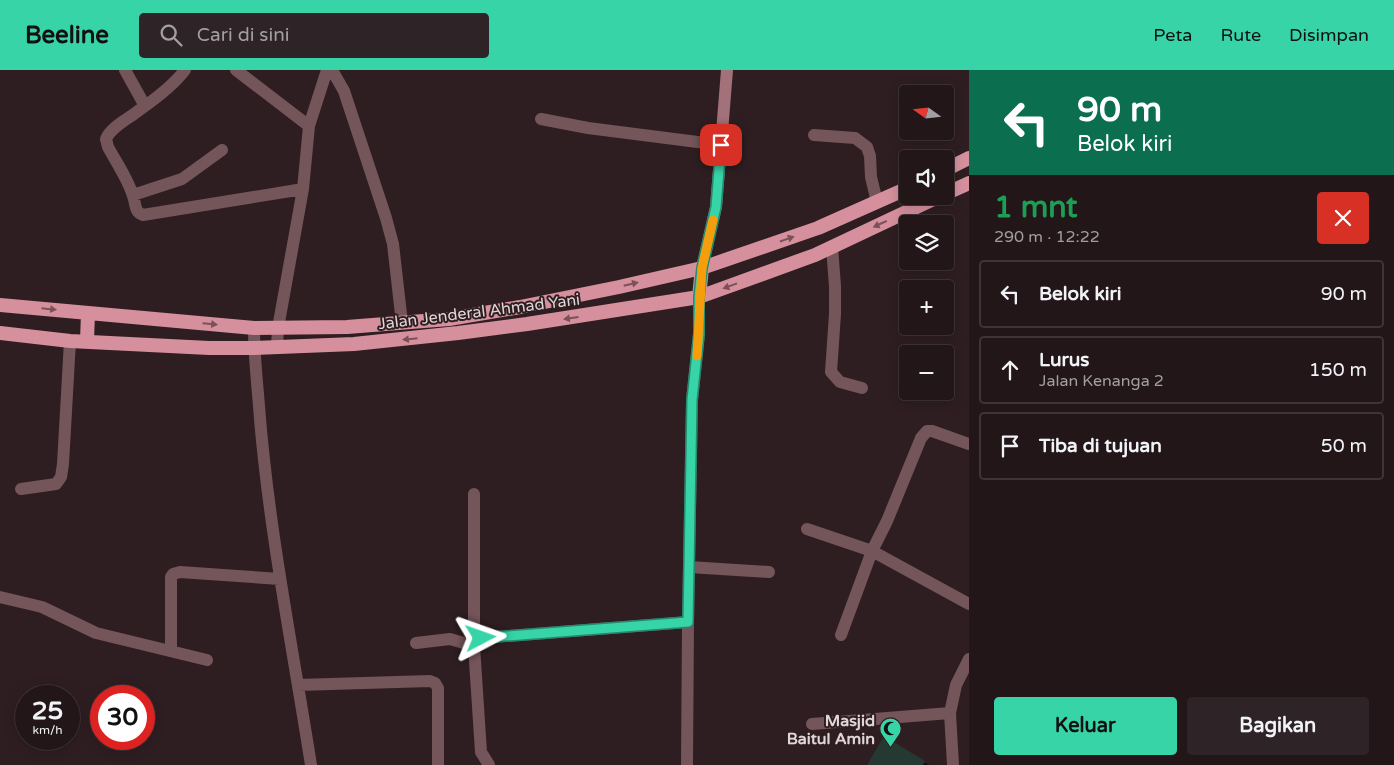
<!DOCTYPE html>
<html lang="id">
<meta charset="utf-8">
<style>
:root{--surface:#221619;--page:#2e2326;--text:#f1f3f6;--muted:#a29fa2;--line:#3f3538;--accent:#36d4a7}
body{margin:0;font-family:"Varela Round",sans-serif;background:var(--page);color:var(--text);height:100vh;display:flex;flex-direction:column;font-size:19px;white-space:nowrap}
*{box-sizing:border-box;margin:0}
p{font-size:16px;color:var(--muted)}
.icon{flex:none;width:28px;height:28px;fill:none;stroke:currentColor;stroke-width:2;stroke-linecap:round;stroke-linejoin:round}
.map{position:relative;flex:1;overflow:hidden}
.details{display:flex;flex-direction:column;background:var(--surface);width:425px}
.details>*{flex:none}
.guide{background:#0b6e4f;color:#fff;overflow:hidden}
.needle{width:32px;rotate:285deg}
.controls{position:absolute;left:899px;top:15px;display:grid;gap:10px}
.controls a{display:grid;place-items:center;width:55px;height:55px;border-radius:5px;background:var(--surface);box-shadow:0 2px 12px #0003,0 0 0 1px var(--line);font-size:25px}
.speed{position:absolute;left:15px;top:615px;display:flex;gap:10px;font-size:25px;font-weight:700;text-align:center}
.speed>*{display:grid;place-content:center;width:65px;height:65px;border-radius:50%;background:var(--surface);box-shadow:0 2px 12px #0003,0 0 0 1px var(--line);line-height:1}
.speed small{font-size:12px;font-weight:400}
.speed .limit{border:8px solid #d22;background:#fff;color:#111}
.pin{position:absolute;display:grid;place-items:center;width:42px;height:42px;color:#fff;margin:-21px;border-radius:10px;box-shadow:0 2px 8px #0006}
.me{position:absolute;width:55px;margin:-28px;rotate:86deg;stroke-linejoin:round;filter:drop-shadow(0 0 4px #0008)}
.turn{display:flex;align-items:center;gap:18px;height:105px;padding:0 25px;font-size:22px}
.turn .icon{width:65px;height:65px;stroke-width:2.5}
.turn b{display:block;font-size:35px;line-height:42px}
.round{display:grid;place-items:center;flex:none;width:52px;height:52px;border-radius:5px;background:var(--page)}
.summary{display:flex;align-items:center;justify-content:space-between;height:85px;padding:0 25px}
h1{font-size:30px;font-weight:700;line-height:38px;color:#1e9e55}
.button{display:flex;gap:10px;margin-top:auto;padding:10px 25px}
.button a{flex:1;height:58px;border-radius:5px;background:var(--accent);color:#111;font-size:20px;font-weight:700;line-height:58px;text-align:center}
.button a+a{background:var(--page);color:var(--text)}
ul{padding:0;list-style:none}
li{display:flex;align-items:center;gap:15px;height:68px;margin:0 10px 8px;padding:0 15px;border:2px solid var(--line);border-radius:5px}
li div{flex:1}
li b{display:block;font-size:19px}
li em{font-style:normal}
header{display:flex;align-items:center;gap:30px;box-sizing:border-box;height:70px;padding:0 25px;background:var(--accent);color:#111}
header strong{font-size:24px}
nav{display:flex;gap:28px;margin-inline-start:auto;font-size:18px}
.search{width:350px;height:45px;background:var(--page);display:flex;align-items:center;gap:12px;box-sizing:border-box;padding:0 18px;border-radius:5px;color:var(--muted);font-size:19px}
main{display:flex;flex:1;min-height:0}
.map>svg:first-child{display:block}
</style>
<header>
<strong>Beeline</strong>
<div class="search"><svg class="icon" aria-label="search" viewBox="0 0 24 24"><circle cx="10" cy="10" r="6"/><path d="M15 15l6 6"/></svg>Cari di sini</div>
<nav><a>Peta</a><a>Rute</a><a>Disimpan</a></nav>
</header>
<main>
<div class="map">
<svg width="969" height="695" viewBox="0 0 969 695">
<defs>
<filter id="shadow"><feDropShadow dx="4.5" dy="4.5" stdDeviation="0" flood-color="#0009"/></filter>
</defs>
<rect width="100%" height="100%" fill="#2e1e21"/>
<path fill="#253730" filter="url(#shadow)" d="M 884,666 L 925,691 L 923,695 L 867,695 Z"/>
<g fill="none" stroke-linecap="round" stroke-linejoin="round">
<path stroke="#74555a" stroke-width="12" d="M 125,0 L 145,36
M 185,0 C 173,16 154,30 138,41 C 128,49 111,57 106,69 L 108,77 C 116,92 128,109 133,126 C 136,134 134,142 143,145 L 303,119
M 236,0 L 309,56
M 332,0 L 344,21 L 386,148 L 393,174 L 402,253
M 541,49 L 588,58 L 721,75
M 814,65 L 855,68 L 867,77 L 870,86 L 871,107 L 877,132
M 133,125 L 182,109 L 222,80
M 832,177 L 835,216 L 835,244 L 831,302 L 840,312 L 862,318
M 254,258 C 254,289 258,319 260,349 C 270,466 293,580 311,695
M 277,276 L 278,258 L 303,119 L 309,56 L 327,0
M 21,419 L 56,414 L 61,407 L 63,394 L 70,271
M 474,424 L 474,576 L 481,568 L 688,552
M 807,459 L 872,481 L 969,534
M 689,497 L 769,502
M 0,527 L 42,537 L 96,563 L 207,590
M 841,565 L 872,481 L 887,451 L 921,368 L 927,361 L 932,361 L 969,374
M 416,573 L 450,569 L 474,576 L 481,682 L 489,695
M 171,581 L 171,507 L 173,504 L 180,502 L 280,509
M 298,615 L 430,611 L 435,613 L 438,618 L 438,695
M 812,654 L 950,643
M 953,695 L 950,643 L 956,615 L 969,589"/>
<path stroke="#74555a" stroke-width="12" d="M 687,695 L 688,552 L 692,330 L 699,264 L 699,227"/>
<path stroke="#a2717a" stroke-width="12" d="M 702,198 L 716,137 L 727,0"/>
<path stroke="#d6909d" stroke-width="14" d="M 945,100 L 969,88
M 945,124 L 969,113
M 699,227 L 702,198
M 0,235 L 254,258 L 347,257 L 449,249 L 520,237 L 619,217 L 702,198 L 818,158 L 908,118
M 0,263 L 70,271 L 209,278 L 254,278 L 354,274 L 458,263 L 527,254 L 699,227 L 815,185 L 940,126
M 87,271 L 88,243"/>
</g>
<defs><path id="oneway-solid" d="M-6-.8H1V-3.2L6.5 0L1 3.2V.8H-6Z" transform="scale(1.25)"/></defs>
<g fill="#7a5159">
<use href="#oneway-solid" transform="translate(880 154) rotate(155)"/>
<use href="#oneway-solid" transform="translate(787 169) rotate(-19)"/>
<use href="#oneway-solid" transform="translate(631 214) rotate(-13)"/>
<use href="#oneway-solid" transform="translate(730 216) rotate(160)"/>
<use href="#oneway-solid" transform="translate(49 239) rotate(6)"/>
<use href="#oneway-solid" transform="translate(571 248) rotate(172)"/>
<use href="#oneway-solid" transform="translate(210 254) rotate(5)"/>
<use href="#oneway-solid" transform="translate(410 269) rotate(174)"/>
</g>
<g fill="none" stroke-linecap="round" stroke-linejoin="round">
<defs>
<path id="route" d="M 481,568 L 688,552 L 692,330 L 699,264 L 699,227 L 702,198 L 716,137 L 721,75"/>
</defs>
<use href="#route" stroke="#238a6d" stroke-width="12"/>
<use href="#route" stroke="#36d4a7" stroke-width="9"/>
<path stroke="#f59e0b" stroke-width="9" d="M 697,286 L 702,198 L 713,150"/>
</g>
<defs>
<symbol id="mosque-pin" viewBox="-11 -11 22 30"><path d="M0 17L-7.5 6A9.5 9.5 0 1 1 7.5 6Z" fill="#36d4a7" stroke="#2e1e21"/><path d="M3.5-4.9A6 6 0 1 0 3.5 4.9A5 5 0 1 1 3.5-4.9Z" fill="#111"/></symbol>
</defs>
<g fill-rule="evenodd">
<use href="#mosque-pin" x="878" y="646" width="25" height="34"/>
</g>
<g text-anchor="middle" stroke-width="4" stroke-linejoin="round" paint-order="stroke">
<g font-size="16" fill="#e1d6d7" stroke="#2e1e21">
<text transform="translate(479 241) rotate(-7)" y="6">Jalan Jenderal Ahmad Yani</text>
</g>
<g font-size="16" font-weight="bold" fill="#e1d6d7" stroke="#2e1e21" text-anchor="end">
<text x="875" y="656">Masjid<tspan x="875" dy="18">Baitul Amin</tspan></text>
</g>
</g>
</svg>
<div class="controls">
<a><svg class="needle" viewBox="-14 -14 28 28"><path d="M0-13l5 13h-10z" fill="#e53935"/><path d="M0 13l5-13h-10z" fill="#a29fa2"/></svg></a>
<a><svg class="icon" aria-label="sound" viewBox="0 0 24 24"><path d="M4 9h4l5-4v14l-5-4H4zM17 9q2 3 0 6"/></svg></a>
<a><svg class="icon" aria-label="layers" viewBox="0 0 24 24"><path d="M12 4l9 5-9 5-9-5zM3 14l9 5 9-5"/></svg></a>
<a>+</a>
<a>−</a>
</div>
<div class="speed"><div>25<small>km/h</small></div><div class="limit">30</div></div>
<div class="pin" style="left:721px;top:75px;background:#d93025"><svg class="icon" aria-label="arrive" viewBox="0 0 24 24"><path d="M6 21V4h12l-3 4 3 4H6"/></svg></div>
<svg class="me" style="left:481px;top:568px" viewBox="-20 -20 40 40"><path d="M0-17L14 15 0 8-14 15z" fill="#36d4a7" stroke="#fff" stroke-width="4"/></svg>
</div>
<section class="details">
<div class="guide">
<div class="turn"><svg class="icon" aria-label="left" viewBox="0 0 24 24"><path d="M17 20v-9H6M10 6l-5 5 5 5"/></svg><div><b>90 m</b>Belok kiri</div></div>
</div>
<div class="summary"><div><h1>1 mnt</h1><p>290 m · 12:22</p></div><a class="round" style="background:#d93025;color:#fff"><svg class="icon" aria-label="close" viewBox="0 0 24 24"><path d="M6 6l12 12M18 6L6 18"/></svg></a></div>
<ul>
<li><svg class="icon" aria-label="left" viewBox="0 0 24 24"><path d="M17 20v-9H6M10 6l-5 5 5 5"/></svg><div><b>Belok kiri</b></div><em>90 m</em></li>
<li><svg class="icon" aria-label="ahead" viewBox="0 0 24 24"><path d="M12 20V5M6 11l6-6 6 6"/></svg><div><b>Lurus</b><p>Jalan Kenanga 2</p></div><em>150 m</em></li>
<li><svg class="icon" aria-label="arrive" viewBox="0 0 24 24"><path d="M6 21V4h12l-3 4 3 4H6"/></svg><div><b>Tiba di tujuan</b></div><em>50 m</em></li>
</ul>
<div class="button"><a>Keluar</a><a>Bagikan</a></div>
</section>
</main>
